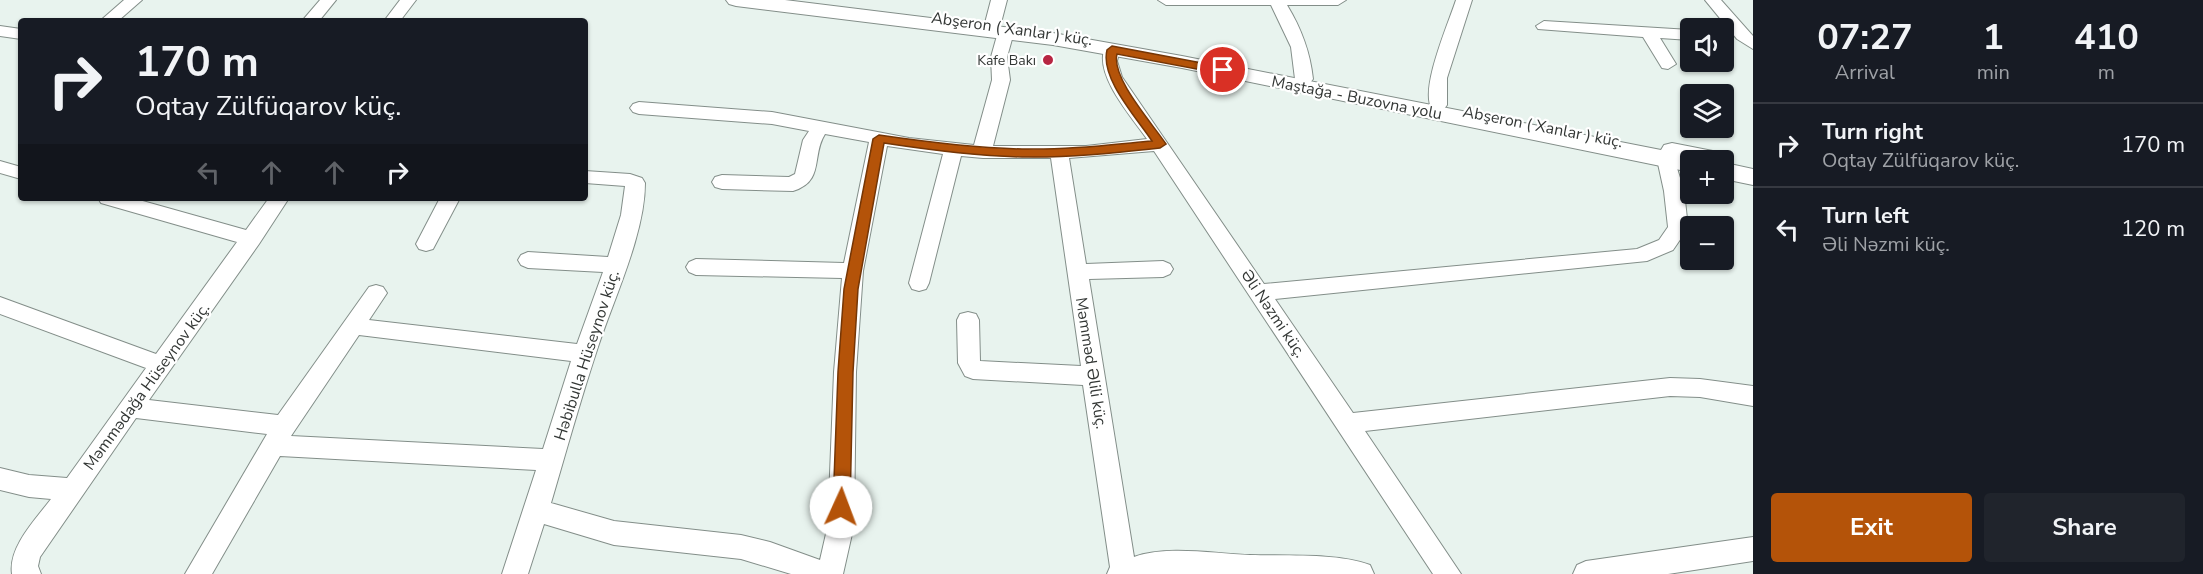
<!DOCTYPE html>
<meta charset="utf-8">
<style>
:root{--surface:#171b24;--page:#20242c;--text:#f1f3f6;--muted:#9ea1a6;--line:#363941;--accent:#b45309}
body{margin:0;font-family:"Nunito Sans",sans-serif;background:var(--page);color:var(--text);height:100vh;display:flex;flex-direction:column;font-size:22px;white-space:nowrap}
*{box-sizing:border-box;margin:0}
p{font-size:20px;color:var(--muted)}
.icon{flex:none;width:33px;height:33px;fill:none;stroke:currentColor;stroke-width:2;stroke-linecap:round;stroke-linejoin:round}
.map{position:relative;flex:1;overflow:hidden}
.side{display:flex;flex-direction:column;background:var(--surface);width:450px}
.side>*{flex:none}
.hud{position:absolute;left:18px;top:18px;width:570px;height:183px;border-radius:6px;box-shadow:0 2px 4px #0004;background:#171b24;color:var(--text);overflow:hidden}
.fabs{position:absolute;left:1680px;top:18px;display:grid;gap:12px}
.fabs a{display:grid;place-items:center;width:54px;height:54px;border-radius:6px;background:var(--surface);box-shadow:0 2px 4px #0004;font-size:30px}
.pin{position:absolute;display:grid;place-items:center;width:51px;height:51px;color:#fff;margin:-26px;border:3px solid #fff;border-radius:50%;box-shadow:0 2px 6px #0007}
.me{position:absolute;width:66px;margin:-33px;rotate:2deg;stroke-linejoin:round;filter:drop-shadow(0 0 4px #0008)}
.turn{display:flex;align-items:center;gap:21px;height:126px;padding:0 18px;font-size:27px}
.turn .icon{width:78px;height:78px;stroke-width:2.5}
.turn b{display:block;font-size:42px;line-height:51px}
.lanes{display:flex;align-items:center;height:57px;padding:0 18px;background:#0003;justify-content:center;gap:30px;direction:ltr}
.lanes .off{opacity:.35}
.eta{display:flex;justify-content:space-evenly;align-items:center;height:102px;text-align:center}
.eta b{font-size:36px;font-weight:700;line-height:42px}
.button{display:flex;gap:12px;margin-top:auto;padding:12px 18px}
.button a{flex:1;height:69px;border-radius:6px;background:var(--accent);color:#fff;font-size:24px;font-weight:700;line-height:69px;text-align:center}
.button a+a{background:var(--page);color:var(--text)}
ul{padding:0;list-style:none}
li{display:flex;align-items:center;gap:18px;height:84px;padding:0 18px;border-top:2px solid var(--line)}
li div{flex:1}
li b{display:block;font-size:22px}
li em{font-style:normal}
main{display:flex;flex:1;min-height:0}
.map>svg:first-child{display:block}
</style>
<main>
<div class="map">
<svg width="1753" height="574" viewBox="0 0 1753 574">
<rect width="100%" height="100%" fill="#e8f3ee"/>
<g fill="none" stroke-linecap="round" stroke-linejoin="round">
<defs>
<path id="minor" d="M 124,0 L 142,0 L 118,21 L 100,21 Z
M 320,0 L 336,0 L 319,21 L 302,21 Z
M 400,0 L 416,0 L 400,21 L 384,21 Z
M 991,0 L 1007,0 L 1001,23 L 993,28 L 985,23 Z
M 1158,0 L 1346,0 L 1338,5 L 1287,5 C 1301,28 1310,51 1313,79 L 1310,83 L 1298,83 L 1295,79 L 1291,47 L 1271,5 L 1166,5 Z
M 1456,0 L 1472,0 L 1447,78 L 1447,105 L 1444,109 L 1432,109 C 1419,90 1449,22 1456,0 Z
M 1705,0 L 1721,0 L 1753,36 L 1753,49 L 1737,39 Z
M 1544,21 L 1690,30 L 1690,40 L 1660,38 L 1676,64 L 1668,69 L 1662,68 L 1643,37 L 1538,29 L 1536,26 Z
M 0,26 L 21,29 L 21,39 L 0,36 Z
M 1006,27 L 1014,32 L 1007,57 L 1010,80 L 993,146 L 1086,146 L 1147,139 C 1131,116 1096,77 1104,50 L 1112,45 L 1118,46 L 1120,50 L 1117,61 L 1122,77 L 1264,284 L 1637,249 L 1659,240 L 1668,227 L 1664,191 L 1657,159 L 1659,155 L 1666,153 L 1673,155 L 1684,191 L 1688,228 L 1673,250 L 1647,261 L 1275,299 L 1353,413 L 1670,378 L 1700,379 L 1753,386 L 1753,406 L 1700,397 L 1670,396 L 1365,431 L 1461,574 L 1433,574 L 1154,151 L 1069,158 L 1086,264 L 1163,261 L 1170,264 L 1173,269 L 1170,274 L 1163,277 L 1089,279 L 1134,557 C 1167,545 1216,554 1250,555 C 1284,556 1340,553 1370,565 L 1374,574 L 1107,574 L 1110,567 L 1083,385 L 973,379 L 965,376 L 958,363 L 957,320 L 960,314 L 968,312 L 976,314 L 979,320 L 980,361 L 1081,366 L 1051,158 L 983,158 L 961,156 L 929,283 L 926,289 L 919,291 L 912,289 L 909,283 L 943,154 L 887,146 L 863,271 L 856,372 L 854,525 L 843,574 L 791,574 L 741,559 L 614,545 L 544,524 L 528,574 L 502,574 L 536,470 L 280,456 L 212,574 L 185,574 L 267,434 L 136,418 L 40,557 L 38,566 L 41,574 L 12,574 C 8,547 36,519 51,499 L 29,497 L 0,490 L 0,468 L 29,475 L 67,478 L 146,368 L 0,314 L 0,297 L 156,354 L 237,242 L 101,203 L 98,198 L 132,198 L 246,230 L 269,198 L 289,198 L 259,244 L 149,400 L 278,415 L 369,287 L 376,285 L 383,287 L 387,293 L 369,320 L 577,344 L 603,272 L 528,268 L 521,265 L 518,260 L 521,255 L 528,252 L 608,257 L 621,215 L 625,186 L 585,183 L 585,171 L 630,174 L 642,178 L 645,183 C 645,235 613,300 597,350 C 580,401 566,452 551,503 L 614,521 L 741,535 L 770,542 L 820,560 L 828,525 L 834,372 L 842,278 L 696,275 L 689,272 L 686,267 L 689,262 L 696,259 L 844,263 L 869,142 L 825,134 C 811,156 825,181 793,191 L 722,189 L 715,187 L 712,182 L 715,177 L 722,175 L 789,177 L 795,174 L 803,140 L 809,131 L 772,124 L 639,114 L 633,112 L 630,108 L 633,104 L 639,102 L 772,112 L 909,138 L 974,145 L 992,80 L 991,57 L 998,32 ZM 359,335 L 571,361 L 543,449 L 291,436 Z
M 0,161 L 21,167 L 21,179 L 0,173 Z
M 440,198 L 460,198 L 433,249 L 426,251 L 419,249 L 416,244 Z
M 1753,537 L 1753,561 L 1668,574 L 1573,574 L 1577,565 L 1586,561 Z"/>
<path id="major" d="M 726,0 L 785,0 L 1053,33 L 1182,56 L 1661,150 L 1664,145 L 1672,143 L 1728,154 L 1732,160 L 1730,164 L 1753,169 L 1753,185 L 1724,179 L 1724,160 L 1690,160 L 1690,172 L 1182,68 L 1053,45 L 736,6 L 729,4 Z"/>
</defs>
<use href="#minor" stroke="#838e89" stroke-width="2"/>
<use href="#major" stroke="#838e89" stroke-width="2"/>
<use href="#minor" fill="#fff" fill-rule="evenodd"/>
<use href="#major" fill="#fff" fill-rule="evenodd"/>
</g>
<path fill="#b45309" stroke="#753606" stroke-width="1.5" d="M 1112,46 L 1223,67 L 1229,70 L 1223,74 L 1117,54 C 1111,78 1152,123 1166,144 L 1160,148 C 1114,153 1068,158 1022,157 C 975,156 930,150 884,143 L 858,289 L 853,372 L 850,507 L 847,512 L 841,514 L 836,512 L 833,507 L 838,372 L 844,289 L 873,139 L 879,135 C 927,142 974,148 1022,149 C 1066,150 1108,145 1152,141 C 1136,117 1100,78 1107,50 Z"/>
<circle fill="#b72542" stroke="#fff" stroke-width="2" cx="1048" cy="60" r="6"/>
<g text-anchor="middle" stroke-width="4.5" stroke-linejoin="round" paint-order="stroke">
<g font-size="14" fill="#333735" stroke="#fff" text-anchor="end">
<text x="1036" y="65">Kafe Bakı</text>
</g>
<g font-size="16" fill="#333735" stroke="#fff">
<text transform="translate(1012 28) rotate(8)" y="6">Abşeron ( Xanlar ) küç.</text>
<text transform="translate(1357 97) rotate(11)" y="6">Maştağa - Buzovna yolu</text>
<text transform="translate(1543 126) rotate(11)" y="6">Abşeron ( Xanlar ) küç.</text>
<text transform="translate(1274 313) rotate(56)" y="6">Əli Nəzmi küç.</text>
<text transform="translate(586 355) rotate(-72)" y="6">Həbibulla Hüseynov küç.</text>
<text transform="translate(1092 363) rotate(81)" y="6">Məmməd Əlili küç.</text>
<text transform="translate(146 386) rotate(-54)" y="6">Məmmədağa Hüseynov küç.</text>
</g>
</g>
</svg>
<div class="fabs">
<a><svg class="icon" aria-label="sound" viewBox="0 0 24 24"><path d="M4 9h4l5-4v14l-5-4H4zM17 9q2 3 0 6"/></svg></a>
<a><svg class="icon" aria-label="layers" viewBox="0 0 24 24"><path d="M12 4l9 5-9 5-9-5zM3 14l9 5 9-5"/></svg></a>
<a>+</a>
<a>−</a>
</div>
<div class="pin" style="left:1223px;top:70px;background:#d93025"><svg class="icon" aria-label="arrive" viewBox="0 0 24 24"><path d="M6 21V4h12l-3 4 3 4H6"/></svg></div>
<svg class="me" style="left:841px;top:507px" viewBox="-20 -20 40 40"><circle r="19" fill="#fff"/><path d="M0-13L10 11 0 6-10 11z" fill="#b45309"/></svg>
<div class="hud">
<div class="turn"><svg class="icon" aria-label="right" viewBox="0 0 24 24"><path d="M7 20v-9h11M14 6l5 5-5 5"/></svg><div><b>170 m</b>Oqtay Zülfüqarov küç.</div></div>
<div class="lanes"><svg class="icon off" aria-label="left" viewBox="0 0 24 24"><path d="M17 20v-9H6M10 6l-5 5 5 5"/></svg><svg class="icon off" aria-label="ahead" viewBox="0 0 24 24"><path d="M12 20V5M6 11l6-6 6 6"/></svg><svg class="icon off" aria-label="ahead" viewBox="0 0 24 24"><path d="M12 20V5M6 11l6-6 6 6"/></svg><svg class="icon" aria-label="right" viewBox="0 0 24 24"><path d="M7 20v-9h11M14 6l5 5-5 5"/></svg></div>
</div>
</div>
<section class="side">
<div class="eta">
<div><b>07:27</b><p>Arrival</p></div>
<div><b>1</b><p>min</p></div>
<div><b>410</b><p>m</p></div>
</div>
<ul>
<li><svg class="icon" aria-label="right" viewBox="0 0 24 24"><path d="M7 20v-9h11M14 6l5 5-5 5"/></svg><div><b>Turn right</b><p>Oqtay Zülfüqarov küç.</p></div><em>170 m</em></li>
<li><svg class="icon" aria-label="left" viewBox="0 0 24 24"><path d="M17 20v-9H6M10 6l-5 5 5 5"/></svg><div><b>Turn left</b><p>Əli Nəzmi küç.</p></div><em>120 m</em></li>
</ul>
<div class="button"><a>Exit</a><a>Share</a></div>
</section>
</main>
